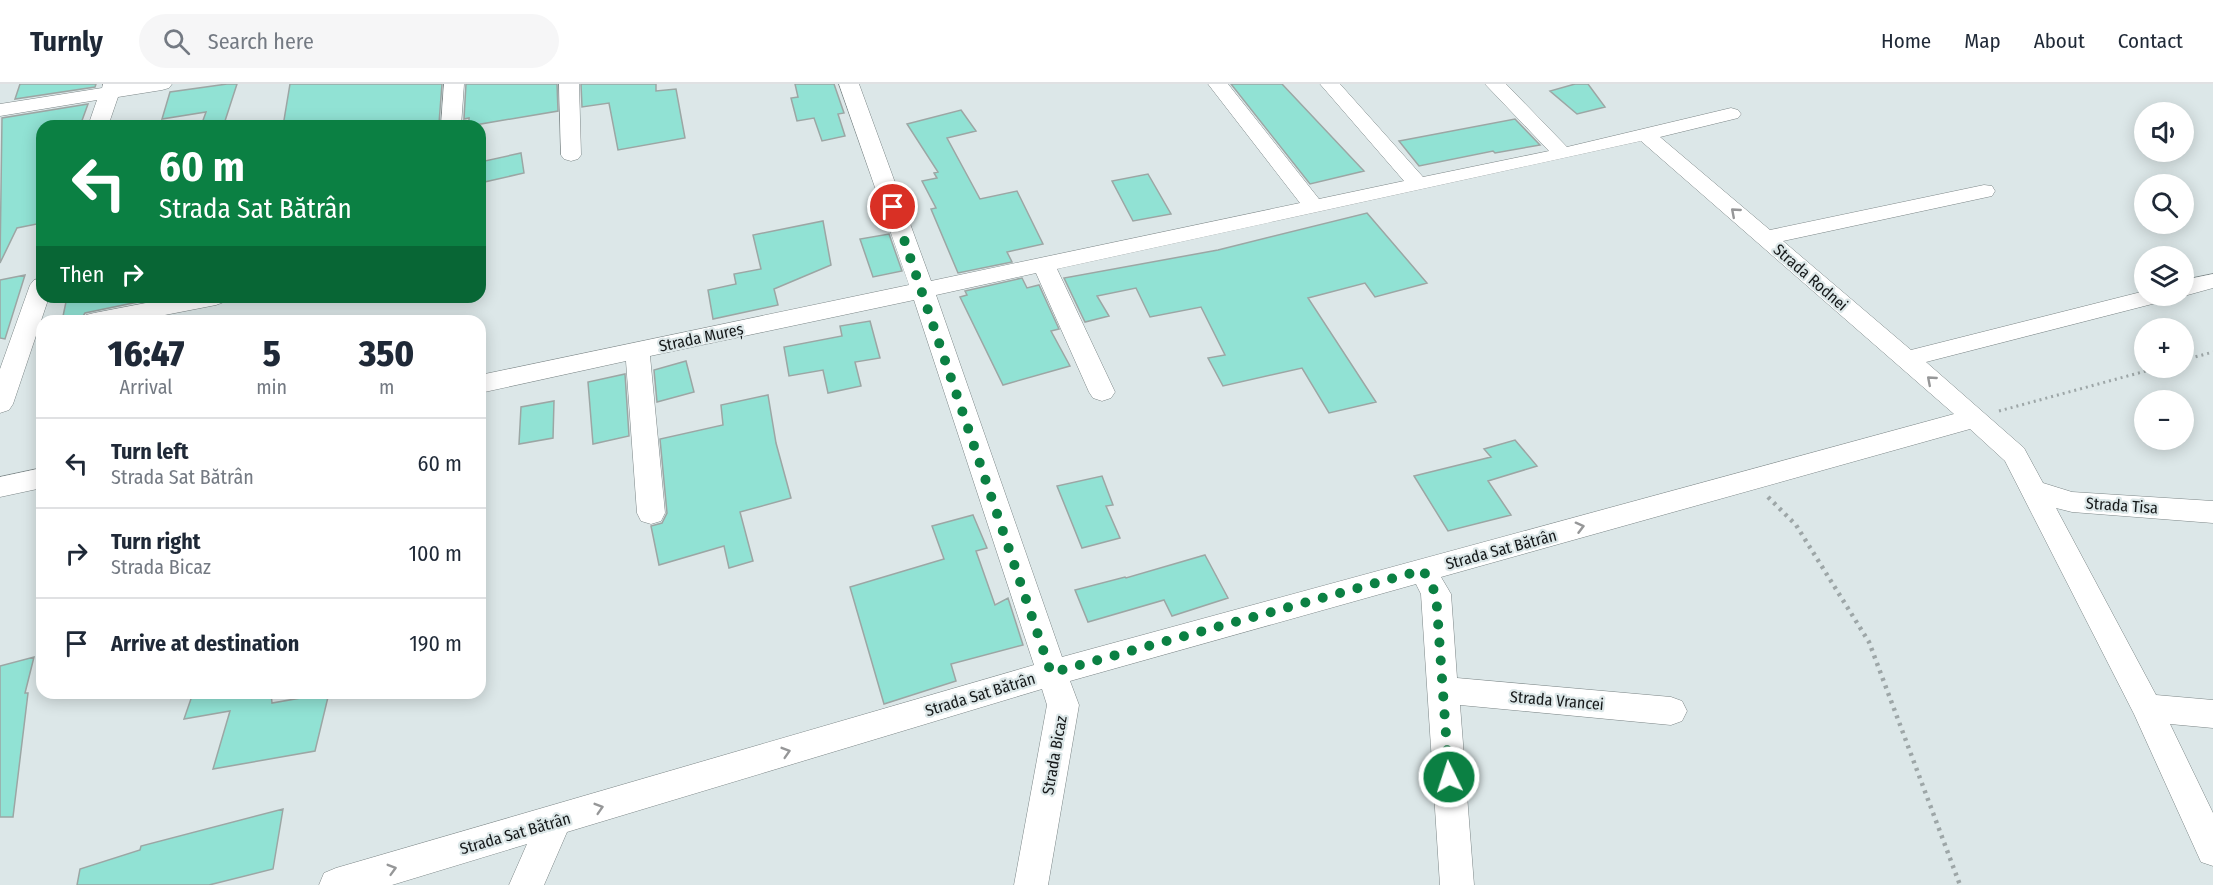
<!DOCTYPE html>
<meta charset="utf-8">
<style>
:root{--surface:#fff;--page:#f6f6f7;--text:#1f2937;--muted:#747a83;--line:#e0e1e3}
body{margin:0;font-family:"Fira Sans Condensed",sans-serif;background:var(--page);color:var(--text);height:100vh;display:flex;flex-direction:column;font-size:22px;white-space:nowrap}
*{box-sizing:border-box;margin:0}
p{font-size:20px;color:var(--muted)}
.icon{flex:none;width:33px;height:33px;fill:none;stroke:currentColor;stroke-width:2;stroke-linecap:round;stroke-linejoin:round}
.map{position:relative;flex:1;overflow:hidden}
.sheet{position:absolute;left:36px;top:231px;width:450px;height:384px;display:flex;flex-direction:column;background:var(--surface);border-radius:18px;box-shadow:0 3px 15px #0003}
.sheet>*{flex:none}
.top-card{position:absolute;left:36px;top:36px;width:450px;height:183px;border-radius:18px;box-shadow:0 3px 15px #0003;background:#0b8043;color:#fff;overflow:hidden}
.tools{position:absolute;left:2134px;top:18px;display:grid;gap:12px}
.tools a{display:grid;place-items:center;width:60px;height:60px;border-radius:50%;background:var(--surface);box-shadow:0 3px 15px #0003;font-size:30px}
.pin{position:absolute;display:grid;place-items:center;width:51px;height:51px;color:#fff;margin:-26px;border:3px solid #fff;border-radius:50%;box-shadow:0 2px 6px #0007}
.me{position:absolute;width:66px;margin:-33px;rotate:356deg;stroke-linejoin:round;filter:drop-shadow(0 0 4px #0008)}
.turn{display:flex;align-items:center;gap:21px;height:126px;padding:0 24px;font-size:27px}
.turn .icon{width:78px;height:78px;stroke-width:2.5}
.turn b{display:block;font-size:42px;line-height:51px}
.then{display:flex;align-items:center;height:57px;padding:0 24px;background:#0003;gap:12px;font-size:22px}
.eta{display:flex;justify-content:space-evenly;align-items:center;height:102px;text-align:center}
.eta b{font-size:36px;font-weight:800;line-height:42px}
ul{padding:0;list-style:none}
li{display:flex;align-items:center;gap:18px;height:90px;padding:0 24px;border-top:2px solid var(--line)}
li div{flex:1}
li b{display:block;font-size:22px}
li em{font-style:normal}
header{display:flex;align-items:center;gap:36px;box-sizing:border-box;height:84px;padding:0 30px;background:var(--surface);border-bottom:2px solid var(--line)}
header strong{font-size:28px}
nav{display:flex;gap:33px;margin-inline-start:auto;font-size:21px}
.search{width:420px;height:54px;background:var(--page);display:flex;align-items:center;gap:15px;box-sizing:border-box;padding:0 21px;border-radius:33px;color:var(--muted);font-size:22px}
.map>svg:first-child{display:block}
</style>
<header>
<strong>Turnly</strong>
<div class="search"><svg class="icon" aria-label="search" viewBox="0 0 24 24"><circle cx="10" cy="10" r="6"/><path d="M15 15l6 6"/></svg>Search here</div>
<nav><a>Home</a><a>Map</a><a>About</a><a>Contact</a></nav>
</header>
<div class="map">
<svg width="2213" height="801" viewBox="0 0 2213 801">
<rect width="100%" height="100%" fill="#dce7e8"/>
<path fill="#91e2d4" stroke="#9ca6a4" stroke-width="1.5" d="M 20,0 L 96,0 L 95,3 L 15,15 Z
M 227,0 L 237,0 L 224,40 L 201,42 L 206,28 L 162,35 L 170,8 Z
M 290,0 L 442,0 L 439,39 L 424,42 L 283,42 Z
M 466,0 L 557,0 L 558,27 L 469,42 L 469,34 L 464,35 Z
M 581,0 L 656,0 L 656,7 L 676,5 L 685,54 L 618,66 L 609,19 L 582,23 Z
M 795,0 L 834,0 L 844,29 L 838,30 L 845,52 L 822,57 L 814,34 L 797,37 L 791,14 L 798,13 Z
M 1231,0 L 1282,0 L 1364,87 L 1310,100 Z
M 1575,0 L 1588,0 L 1605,23 L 1577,30 L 1550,7 Z
M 88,20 L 80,42 L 42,42 L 42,139 L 17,144 L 0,179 L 2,34 Z
M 961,26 L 976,47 L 947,54 L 980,115 L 1017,107 L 1043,160 L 1007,168 L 1012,178 L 958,189 L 931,125 L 936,124 L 922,97 L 937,94 L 934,89 L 938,88 L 907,40 Z
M 1515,35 L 1540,61 L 1495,69 L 1493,67 L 1419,82 L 1399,57 Z
M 521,69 L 524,89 L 480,99 L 480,78 Z
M 1148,90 L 1171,130 L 1133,137 L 1112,97 Z
M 1367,129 L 1427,199 L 1375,213 L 1365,199 L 1308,214 L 1376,318 L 1329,329 L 1302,284 L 1223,302 L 1208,274 L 1225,271 L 1201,223 L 1150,233 L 1136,204 L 1097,212 L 1109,232 L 1085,238 L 1064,194 L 1218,166 Z
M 823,137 L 831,181 L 774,205 L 778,221 L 713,235 L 708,206 L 736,200 L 734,190 L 761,185 L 753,151 Z
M 889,150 L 902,187 L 873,193 L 860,155 Z
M 25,191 L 5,255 L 0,254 L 0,196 Z
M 1022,194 L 1027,204 L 1039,201 L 1059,245 L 1051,247 L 1070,282 L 1003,301 L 960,213 L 967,211 L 965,207 Z
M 67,213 L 162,213 L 85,229 L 80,237 L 62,237 Z
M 870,237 L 880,274 L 855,278 L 861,302 L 828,309 L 823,286 L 789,292 L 784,263 L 842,252 L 840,242 Z
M 686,277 L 694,308 L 657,318 L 654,286 Z
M 625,290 L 629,352 L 593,360 L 588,298 Z
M 768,311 L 776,359 L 791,414 L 740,428 L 753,477 L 729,484 L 724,462 L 659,481 L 651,442 L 662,439 L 667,429 L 660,355 L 723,341 L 721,321 Z
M 554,317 L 553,354 L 519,360 L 521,323 Z
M 1515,356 L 1537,382 L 1488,397 L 1511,431 L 1448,447 L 1414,392 L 1491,373 L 1484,365 Z
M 1102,392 L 1113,421 L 1106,422 L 1120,454 L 1082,464 L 1057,402 Z
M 973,431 L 987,464 L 976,467 L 995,521 L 1008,514 L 1023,561 L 951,580 L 956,597 L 884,620 L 850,503 L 944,475 L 932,442 Z
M 1205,471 L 1228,514 L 1172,532 L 1164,516 L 1088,538 L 1075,506 L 1125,493 L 1126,494 Z
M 34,573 L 25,609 L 28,609 L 13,733 L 0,733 L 0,582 Z
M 193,609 L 271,609 L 272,619 L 329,609 L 315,667 L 213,685 L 230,627 L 184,635 Z
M 283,725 L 273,785 L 209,801 L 77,801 L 80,785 L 140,766 L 141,762 Z"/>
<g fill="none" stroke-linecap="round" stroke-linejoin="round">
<defs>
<path id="minor" d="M 103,0 L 172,0 L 169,4 L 162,6 L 118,13 L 108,42 L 88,42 L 97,16 L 0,32 L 0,20 L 102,4 Z
M 444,0 L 464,0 L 461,42 L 441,42 Z
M 559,0 L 579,0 L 581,71 L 578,75 L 571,77 L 564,75 L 561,71 Z
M 839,0 L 859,0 L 931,197 L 1300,119 L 1208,0 L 1228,0 L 1319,115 L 1404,97 L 1320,0 L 1340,0 L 1423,93 L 1549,67 L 1485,0 L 1506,0 L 1567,63 L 1731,24 L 1738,26 L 1741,30 L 1738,34 L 1660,53 L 1770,146 L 1984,101 L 1992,102 L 1995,107 L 1992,112 L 1783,157 L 1911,266 L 2145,207 L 2145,212 L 2167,212 L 2164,217 L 1926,278 L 2024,364 L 2043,399 L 2072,408 L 2213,417 L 2213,439 L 2072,428 L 2056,424 L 2156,611 L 2213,616 L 2213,644 L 2170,640 L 2213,729 L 2213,782 L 2201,778 L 2134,630 L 2005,377 L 1970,345 L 1441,493 L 1451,510 L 1457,594 L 1671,613 L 1682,617 L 1687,627 L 1682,637 L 1671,641 L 1460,621 L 1474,801 L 1440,801 L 1421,510 L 1416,500 L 1070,597 L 1079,621 L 1048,801 L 1014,801 L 1047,621 L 1042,605 L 567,748 L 544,801 L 509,801 L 527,760 L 392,801 L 319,801 L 324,789 L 336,784 L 1034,581 L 914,216 L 650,272 L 665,429 L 661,437 L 651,440 L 641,437 L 637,429 L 626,277 L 480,309 L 480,291 L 909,201 ZM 1641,57 L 1954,330 L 1062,573 L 936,211 L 1036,189 L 1089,308 L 1093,314 L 1102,317 L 1111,314 L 1115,308 L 1057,185 Z
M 2213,190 L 2213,204 L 2184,212 L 2184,196 Z
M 42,194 L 42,213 L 49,213 L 13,320 L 9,326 L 0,329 L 0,285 L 30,201 L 34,196 Z
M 177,213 L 228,213 L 224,218 L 216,221 L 134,237 L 82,237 L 86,231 L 94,229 Z
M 42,384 L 42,404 L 0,413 L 0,393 Z"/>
</defs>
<use href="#minor" stroke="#7c8687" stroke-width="1"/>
<path stroke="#9da6a7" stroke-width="3" stroke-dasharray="2 4" stroke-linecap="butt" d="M 2184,276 L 2213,268
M 1999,327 L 2157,284"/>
<path stroke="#9da6a7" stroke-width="4.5" stroke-dasharray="3 5" stroke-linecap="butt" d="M 1768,413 L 1796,441 L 1869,558 L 1960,801"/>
<use href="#minor" fill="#fff" fill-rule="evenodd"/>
</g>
<defs><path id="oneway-chevron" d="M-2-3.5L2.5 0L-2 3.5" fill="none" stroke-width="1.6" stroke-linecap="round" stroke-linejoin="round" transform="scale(1.5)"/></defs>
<g stroke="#969798">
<use href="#oneway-chevron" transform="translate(1735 128) rotate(-139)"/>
<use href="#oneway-chevron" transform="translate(1931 296) rotate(-139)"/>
<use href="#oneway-chevron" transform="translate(1580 443) rotate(-15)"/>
<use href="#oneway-chevron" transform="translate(786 668) rotate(-17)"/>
<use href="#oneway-chevron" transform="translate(599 724) rotate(-17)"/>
<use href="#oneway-chevron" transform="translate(392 785) rotate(-16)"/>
</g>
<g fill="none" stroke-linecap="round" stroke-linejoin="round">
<path stroke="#0b8043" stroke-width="10" stroke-dasharray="0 18" d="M 893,123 L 1051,589 L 1423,486 L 1436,510 L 1449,693"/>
</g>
<g text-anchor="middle" stroke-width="4.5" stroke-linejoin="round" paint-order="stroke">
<g font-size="16" fill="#151819" stroke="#dce7e8">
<text transform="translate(1811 193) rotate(41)" y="6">Strada Rodnei</text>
<text transform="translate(701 253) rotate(-12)" y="6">Strada Mureș</text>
<text transform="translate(2122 421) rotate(4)" y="6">Strada Tisa</text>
<text transform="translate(1501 465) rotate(-15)" y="6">Strada Sat Bătrân</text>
<text transform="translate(980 610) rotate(-17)" y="6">Strada Sat Bătrân</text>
<text transform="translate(1557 616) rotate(5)" y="6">Strada Vrancei</text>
<text transform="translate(1054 671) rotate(-80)" y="6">Strada Bicaz</text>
<text transform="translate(515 749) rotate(-16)" y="6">Strada Sat Bătrân</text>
</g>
</g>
</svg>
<div class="tools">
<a><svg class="icon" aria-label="sound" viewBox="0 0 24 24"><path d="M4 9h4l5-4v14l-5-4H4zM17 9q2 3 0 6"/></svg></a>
<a><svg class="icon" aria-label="search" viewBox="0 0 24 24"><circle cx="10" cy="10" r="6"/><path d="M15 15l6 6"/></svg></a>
<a><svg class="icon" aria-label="layers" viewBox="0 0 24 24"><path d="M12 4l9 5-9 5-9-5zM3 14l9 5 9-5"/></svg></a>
<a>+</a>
<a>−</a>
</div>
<div class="pin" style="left:893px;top:123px;background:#d93025"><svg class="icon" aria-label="arrive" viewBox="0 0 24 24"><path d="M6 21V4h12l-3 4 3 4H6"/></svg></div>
<svg class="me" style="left:1449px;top:693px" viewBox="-20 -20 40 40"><circle r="17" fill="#0b8043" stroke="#fff" stroke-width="3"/><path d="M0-11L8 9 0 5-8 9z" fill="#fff"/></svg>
<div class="top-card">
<div class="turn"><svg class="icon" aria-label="left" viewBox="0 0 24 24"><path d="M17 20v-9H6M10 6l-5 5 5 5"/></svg><div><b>60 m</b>Strada Sat Bătrân</div></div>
<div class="then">Then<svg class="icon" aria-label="right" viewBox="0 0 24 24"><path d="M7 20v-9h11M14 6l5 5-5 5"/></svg></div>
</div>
<section class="sheet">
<div class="eta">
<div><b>16:47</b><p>Arrival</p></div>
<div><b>5</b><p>min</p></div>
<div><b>350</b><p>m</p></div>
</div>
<ul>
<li><svg class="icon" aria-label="left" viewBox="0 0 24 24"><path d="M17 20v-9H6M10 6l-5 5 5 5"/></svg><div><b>Turn left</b><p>Strada Sat Bătrân</p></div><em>60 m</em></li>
<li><svg class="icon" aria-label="right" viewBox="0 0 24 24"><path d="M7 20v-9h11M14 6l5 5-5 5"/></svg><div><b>Turn right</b><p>Strada Bicaz</p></div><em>100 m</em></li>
<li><svg class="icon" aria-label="arrive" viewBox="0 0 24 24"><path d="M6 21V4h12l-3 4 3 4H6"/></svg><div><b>Arrive at destination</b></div><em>190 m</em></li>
</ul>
</section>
</div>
